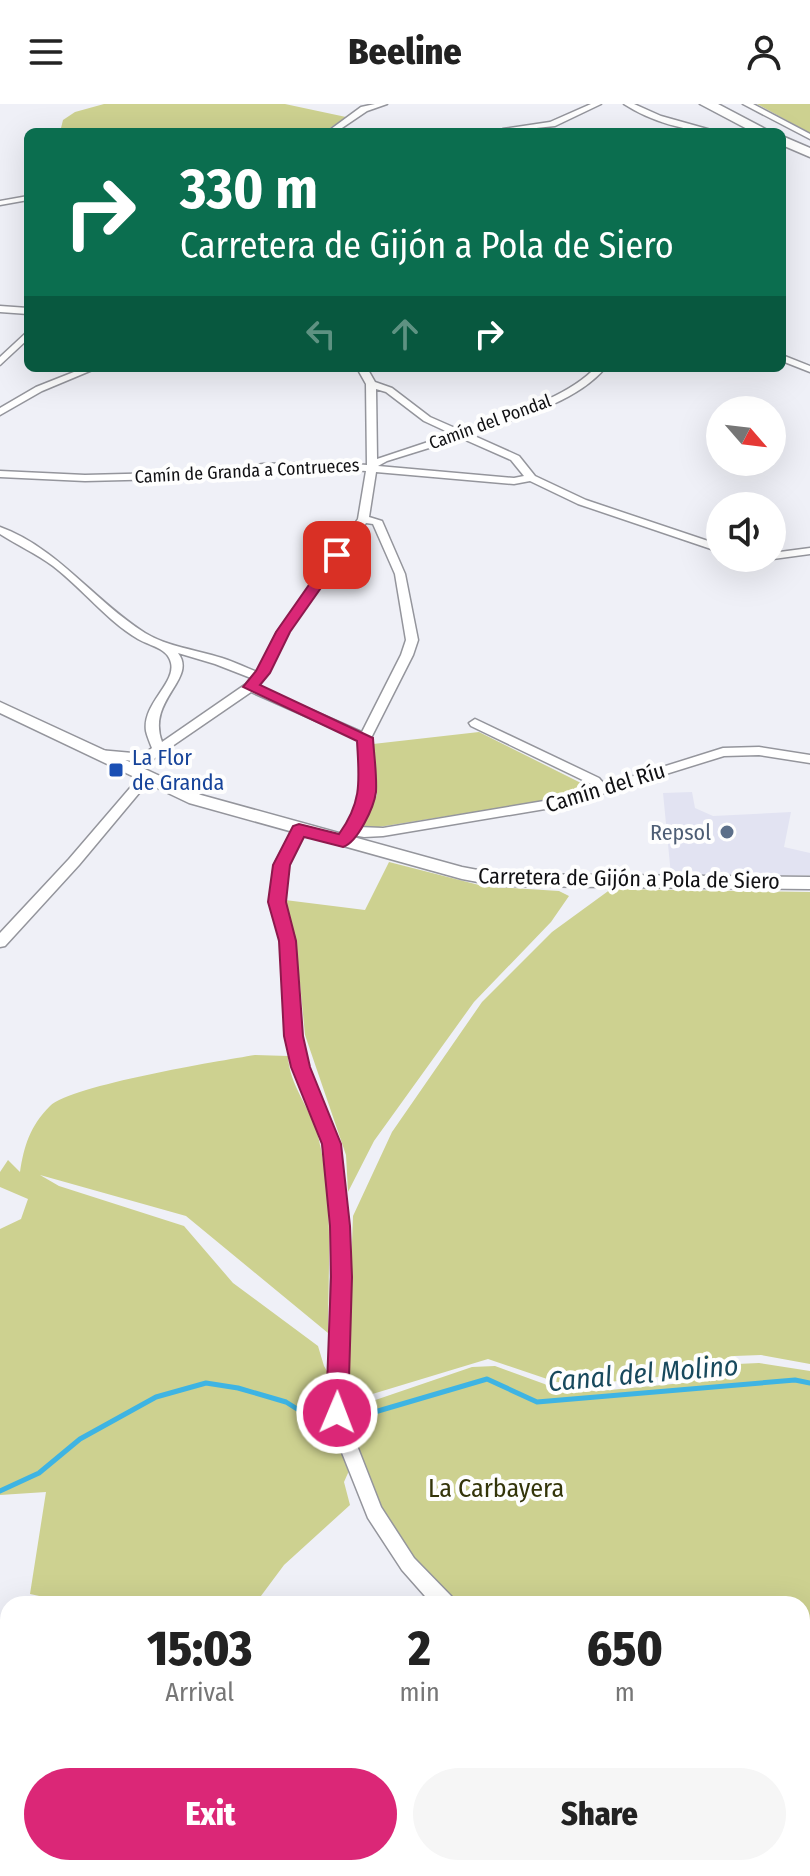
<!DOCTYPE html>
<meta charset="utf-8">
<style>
:root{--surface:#fff;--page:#f6f6f6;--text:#222;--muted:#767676;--accent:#db2777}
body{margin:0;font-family:"Fira Sans Condensed",sans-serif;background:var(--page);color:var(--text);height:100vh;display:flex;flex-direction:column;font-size:30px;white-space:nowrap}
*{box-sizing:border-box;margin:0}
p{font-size:26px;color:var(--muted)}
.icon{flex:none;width:44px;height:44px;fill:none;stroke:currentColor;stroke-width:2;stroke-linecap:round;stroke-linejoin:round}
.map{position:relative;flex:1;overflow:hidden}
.details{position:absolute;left:0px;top:1492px;width:810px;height:280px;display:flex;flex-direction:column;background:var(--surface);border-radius:24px 24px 0 0;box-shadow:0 8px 32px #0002}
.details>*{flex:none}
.banner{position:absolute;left:24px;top:24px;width:762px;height:244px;border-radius:12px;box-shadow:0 8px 32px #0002;background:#0b6e4f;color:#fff;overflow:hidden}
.needle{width:52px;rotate:118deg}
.fabs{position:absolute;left:706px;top:292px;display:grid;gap:16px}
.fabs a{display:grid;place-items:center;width:80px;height:80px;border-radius:50%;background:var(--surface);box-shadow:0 8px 32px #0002;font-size:40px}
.pin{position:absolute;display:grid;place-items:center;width:68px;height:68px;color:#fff;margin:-34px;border-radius:16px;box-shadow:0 4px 12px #0006}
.me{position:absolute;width:88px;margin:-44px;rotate:1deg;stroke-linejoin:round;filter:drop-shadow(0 0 6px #0008)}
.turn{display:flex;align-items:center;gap:28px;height:168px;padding:0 24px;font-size:36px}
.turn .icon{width:104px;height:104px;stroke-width:2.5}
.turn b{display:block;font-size:56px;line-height:68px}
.lanes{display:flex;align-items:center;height:76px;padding:0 24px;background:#0003;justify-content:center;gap:40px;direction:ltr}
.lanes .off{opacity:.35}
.eta{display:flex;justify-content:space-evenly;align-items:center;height:136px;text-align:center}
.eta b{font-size:48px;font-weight:800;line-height:56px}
.action{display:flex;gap:16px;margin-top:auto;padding:16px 24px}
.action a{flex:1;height:92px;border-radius:48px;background:var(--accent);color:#fff;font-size:32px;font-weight:800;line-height:92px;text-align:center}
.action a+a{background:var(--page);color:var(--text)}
header{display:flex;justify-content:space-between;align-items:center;height:104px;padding:0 24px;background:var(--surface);font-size:36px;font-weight:800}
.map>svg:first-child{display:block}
</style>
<header><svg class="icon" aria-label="menu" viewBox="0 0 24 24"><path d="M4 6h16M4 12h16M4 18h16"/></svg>Beeline<svg class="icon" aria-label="person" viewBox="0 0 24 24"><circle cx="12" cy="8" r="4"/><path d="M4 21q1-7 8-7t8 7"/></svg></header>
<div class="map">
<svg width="810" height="1772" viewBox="0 0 810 1772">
<rect width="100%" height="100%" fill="#eff0f7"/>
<path fill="#e2e3f2" d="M 692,688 L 695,704 L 713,712 L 791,708 L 784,743 L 810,749 L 810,771 L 671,771 L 663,689 Z"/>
<path fill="#cdd190" d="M 104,0 L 285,0 L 346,13 L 324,28 L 60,28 L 63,16 L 75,8 Z
M 757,0 L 810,0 L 810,29 Z
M 479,628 L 581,679 L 579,689 L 550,696 L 366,725 L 362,721 L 377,691 L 373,640 Z
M 389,758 L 483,782 L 559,787 L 569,792 L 551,818 L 474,898 L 374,1037 L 348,1088 L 346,1051 L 305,931 L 300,879 L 285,796 L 365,806 Z
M 611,785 L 810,788 L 810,1260 L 761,1251 L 734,1252 L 687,1270 L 599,1279 L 556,1278 L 488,1255 L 346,1298 L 353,1112 L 392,1028 L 482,898 L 552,828 Z
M 255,951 L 288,952 C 289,981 311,1005 318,1032 C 334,1095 328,1164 328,1229 L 186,1112 L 40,1071 L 59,1082 L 184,1122 L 233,1179 L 318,1242 L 324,1262 L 349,1305 L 472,1263 L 495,1262 L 561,1286 L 599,1287 L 683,1279 L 737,1260 L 759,1259 L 810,1267 L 810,1772 L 207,1772 L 207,1764 L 802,1764 L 802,1500 L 445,1500 L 408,1459 L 352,1360 L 344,1378 L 350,1401 L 284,1461 L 255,1500 L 76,1500 L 30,1490 L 46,1388 L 0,1391 L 0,1125 L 21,1115 L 28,1095 L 0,1083 L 0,1068 L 8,1056 L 20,1068 C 24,1042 30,1022 50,1002 C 72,981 219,957 255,951 Z"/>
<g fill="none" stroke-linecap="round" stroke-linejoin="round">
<path stroke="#3eb4e3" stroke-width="5" d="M 344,1317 L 487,1275 L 537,1298 L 795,1276 L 810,1279
M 0,1387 L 39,1369 L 80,1335 L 156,1293 L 206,1279 L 238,1284 L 286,1298 L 321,1320 L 336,1318"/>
<path fill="#3eb4e3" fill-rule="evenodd" d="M 693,1764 L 754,1764 L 757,1772 L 690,1772 Z"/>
<defs>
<path id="minor" d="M 375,0 L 387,0 L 367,7 L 336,28 L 327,28 L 361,3 Z
M 591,0 L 601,0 L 555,22 L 507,27 L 503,25 L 550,18 Z
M 624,0 L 634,0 L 661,12 L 718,28 C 687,28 650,17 624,0 Z
M 743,0 L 753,0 L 810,30 L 810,35 Z
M 28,92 L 28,96 L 0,101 L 0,97 Z
M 0,202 L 28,204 L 28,210 L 0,208 Z
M 28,227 L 28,235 L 0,261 L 0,253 Z
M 782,251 L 810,262 L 810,268 L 782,257 Z
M 84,264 L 97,264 L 42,287 L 0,311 L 0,304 L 36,283 Z
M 357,264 L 367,264 L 375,278 L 392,284 L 430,313 L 462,327 C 503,312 565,296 595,264 L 605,264 C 576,299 512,316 470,330 L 519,352 L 535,372 L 586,396 L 720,441 L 720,448 L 578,400 L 530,377 L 514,380 L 376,368 L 369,413 L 382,417 L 405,470 L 418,536 L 413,551 L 371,634 L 374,691 L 358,723 L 383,724 L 562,694 L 594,684 L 591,680 L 471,622 L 469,619 L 475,615 L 599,674 L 605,681 L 723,644 L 759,643 L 810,651 L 810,659 L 759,651 L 724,652 L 563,702 L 383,732 L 364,733 L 353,731 L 351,736 L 346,737 L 340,733 L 362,691 L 359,636 L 251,588 L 133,669 L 129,670 L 123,666 L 134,657 L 95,653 L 93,650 L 95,647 L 99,646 L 144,650 L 152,644 C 150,639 147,632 146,627 C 142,600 176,579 171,559 C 168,544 150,542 138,535 C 106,516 83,485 53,462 C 37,450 17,441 0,430 L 0,423 C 58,444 94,497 145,529 C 168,543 197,546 222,554 C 234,558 245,563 257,568 L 277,528 L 358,415 L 366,367 L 329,364 L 263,366 L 205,374 L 85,377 L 0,373 L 0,367 L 85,371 L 205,368 L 263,360 L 329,358 L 367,361 L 366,280 ZM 376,285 L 386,288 L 424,317 L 452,330 L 377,355 ZM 461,334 L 511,356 L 524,372 L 514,374 L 378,362 L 387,357 ZM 366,419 L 373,420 L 395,470 L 406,536 L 401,551 L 362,628 L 257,582 L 268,569 L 288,528 ZM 178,549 L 215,560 L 251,574 L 246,580 L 162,638 C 146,596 198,575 178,549 Z
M 810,444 L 810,450 L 759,457 L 754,454 L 772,454 L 772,449 Z
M 146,669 L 150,670 L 152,673 L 150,676 L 79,761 L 5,842 L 0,843 L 0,829 L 69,755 L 142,670 Z
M 299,722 L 305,726 L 288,761 L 284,798 L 295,837 L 300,932 L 308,963 L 339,1040 L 348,1122 L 347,1316 L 381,1403 L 414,1454 L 452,1493 L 454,1500 L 432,1500 L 402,1466 L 368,1414 L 329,1316 L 332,1122 L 323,1040 L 294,963 L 286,932 L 281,837 L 270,798 L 274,761 L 294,723 Z
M 603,1764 L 623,1764 L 626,1772 L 606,1772 Z"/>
<path id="tertiary" d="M 0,598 L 201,691 L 462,763 L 499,770 L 810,773 L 810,785 L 499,782 L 462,775 L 189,699 L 0,609 Z"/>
<path id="motorway" d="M 700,0 L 718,0 L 771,28 L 753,28 Z
M 782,32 L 810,44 L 810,53 L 782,41 Z"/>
</defs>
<use href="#minor" stroke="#94959c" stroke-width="3"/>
<use href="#tertiary" stroke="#94959c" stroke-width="3"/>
<use href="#motorway" stroke="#94959c" stroke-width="3"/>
<use href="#minor" fill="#fff" fill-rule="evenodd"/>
<use href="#tertiary" fill="#fff" fill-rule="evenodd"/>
<use href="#motorway" fill="#fff" fill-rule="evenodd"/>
</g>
<path fill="#db2777" stroke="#8e194d" stroke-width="2" d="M 337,447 L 344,451 L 290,528 L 270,569 L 260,581 L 373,634 C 374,652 377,670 376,688 C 374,703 358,738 343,743 L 304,733 L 290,761 L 286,798 L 296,837 L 303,932 L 310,963 L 341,1040 L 350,1122 L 352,1173 L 348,1309 L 345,1316 L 337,1319 L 329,1316 L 326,1309 L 331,1173 L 330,1122 L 322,1040 L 291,963 L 284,932 L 279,837 L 268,798 L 273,761 L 293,722 L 299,720 L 339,730 C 363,697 359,675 357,637 L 243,583 L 256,567 L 276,528 L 332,448 Z"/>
<rect fill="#1a4fb4" stroke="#fefefe" stroke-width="3" x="108" y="658" width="16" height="16" rx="4"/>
<circle fill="#5c6f8a" stroke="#fefefe" stroke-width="3" cx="727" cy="728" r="8"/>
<g text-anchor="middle" stroke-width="8" stroke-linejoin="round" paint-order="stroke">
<g font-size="18" fill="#111114" stroke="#fefefe">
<text transform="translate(490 318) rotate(-20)" y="6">Camín del Pondal</text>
<text transform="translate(247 367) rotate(-3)" y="6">Camín de Granda a Contrueces</text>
</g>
<g font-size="22" fill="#164399" stroke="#fefefe" text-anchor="start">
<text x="132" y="661">La Flor<tspan x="132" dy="25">de Granda</tspan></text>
</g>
<g font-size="22" fill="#111114" stroke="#fefefe">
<text transform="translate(605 683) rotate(-17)" y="8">Camín del Ríu</text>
<text transform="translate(629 774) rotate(1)" y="8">Carretera de Gijón a Pola de Siero</text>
</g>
<g font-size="22" fill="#4e5e75" stroke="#fefefe" text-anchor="end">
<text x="711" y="736">Repsol</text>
</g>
<g font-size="26" fill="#34350a" stroke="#fefefe">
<text x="496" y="1393">La Carbayera</text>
</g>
<g font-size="28" font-style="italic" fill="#18495d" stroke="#fefefe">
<text transform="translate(643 1269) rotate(-5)" y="10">Canal del Molino</text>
</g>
</g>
</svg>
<div class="fabs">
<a><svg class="needle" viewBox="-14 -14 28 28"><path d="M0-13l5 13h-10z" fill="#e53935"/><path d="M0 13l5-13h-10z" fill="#767676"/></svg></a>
<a><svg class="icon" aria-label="sound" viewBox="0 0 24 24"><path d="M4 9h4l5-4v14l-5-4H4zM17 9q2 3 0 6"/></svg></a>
</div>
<div class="pin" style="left:337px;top:451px;background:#d93025"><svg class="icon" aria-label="arrive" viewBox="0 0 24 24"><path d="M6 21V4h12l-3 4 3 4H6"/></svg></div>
<svg class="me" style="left:337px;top:1309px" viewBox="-20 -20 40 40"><circle r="17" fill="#db2777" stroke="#fff" stroke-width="3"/><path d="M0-11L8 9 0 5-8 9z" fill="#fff"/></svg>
<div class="banner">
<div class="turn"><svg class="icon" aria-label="right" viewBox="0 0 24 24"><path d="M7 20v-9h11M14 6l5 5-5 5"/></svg><div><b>330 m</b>Carretera de Gijón a Pola de Siero</div></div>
<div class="lanes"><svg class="icon off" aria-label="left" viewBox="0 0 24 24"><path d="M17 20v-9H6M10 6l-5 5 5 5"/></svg><svg class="icon off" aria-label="ahead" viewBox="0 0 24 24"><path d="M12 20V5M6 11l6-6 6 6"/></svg><svg class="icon" aria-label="right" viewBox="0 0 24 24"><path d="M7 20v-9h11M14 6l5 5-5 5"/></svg></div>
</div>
<section class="details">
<div class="eta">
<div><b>15:03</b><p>Arrival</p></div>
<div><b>2</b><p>min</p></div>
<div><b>650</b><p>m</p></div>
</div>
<div class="action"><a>Exit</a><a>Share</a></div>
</section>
</div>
